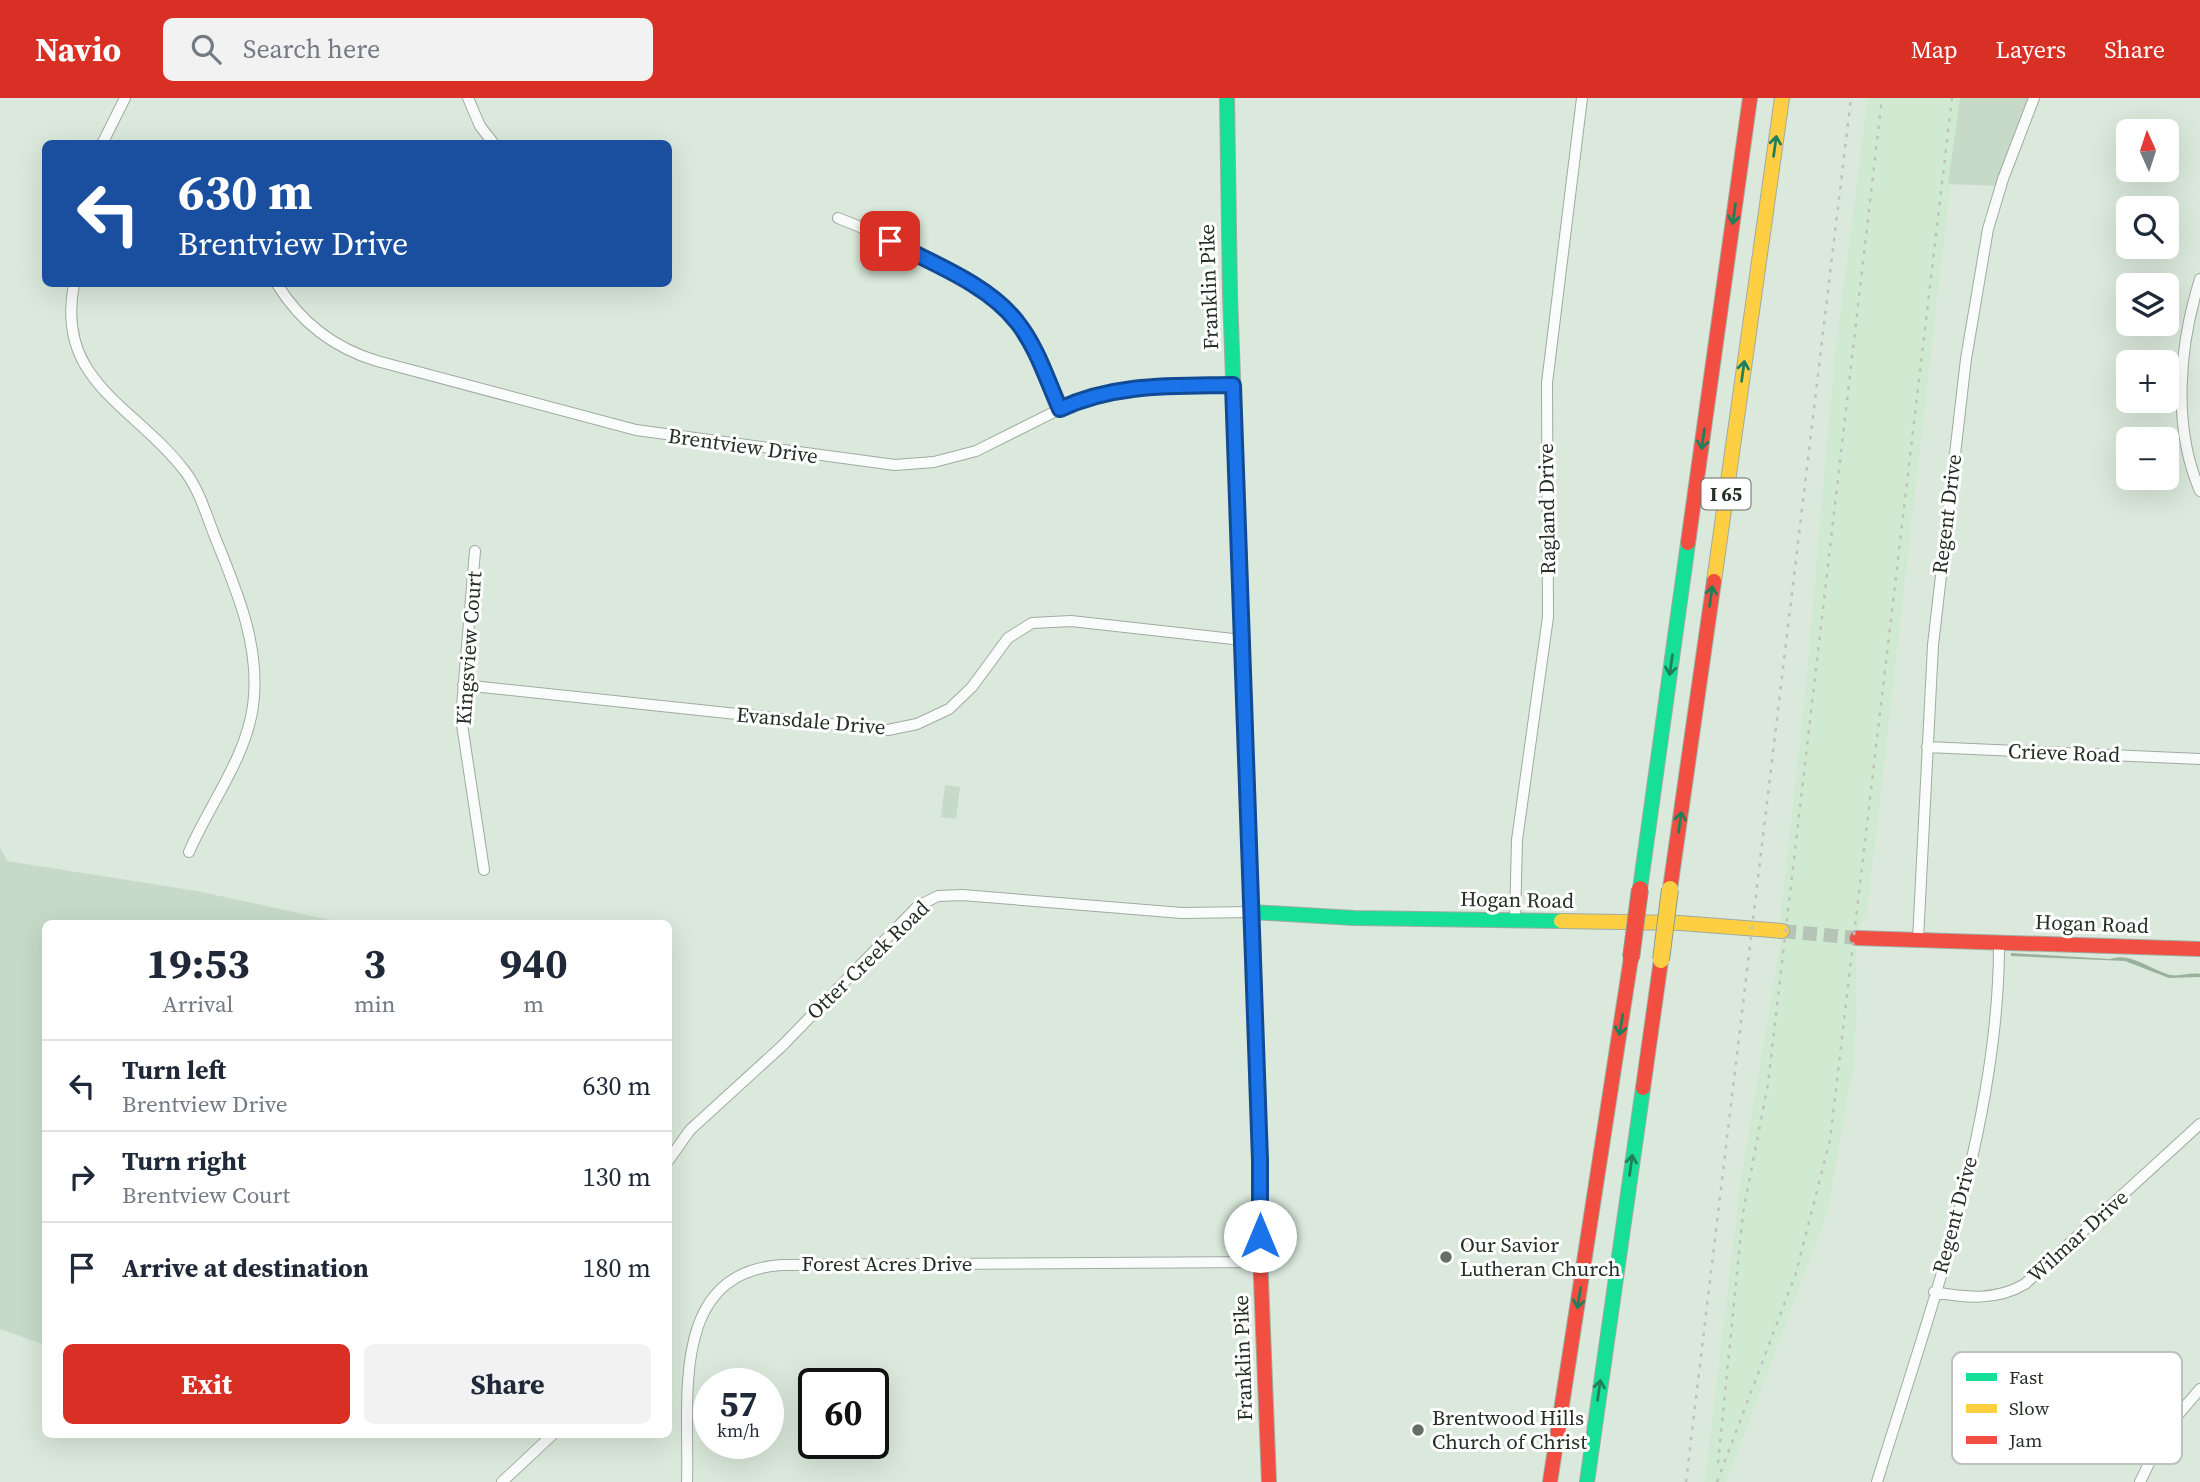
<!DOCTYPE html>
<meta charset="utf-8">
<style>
:root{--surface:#fff;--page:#f2f2f3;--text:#1f2937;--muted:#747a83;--line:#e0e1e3;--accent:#d93025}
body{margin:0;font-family:"Source Serif 4",serif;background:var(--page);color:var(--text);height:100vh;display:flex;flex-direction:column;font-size:26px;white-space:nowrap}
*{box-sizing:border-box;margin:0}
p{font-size:23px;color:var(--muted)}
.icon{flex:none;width:38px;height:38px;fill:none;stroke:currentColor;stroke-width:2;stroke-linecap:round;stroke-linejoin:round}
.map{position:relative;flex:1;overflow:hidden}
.drawer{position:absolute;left:42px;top:822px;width:630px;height:518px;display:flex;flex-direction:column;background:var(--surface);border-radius:10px;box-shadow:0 7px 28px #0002}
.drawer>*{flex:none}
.hud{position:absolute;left:42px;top:42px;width:630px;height:147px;border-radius:10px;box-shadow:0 7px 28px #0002;background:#1a4fa0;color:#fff;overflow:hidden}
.needle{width:46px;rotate:357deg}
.controls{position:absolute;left:2116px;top:21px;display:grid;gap:14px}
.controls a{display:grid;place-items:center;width:63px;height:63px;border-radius:10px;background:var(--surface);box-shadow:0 7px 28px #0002;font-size:35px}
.speed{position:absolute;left:693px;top:1270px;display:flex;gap:14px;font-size:35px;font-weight:700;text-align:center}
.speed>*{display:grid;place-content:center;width:91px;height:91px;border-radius:50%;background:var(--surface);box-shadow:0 7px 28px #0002;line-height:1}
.speed small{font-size:18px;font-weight:400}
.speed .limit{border:4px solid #111;border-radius:10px;background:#fff;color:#111}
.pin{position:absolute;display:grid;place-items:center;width:60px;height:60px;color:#fff;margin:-30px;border-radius:14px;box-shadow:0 4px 10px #0006}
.me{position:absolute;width:77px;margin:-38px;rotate:0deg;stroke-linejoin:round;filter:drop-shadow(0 0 5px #0008)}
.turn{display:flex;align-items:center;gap:24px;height:147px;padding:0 21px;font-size:32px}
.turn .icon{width:91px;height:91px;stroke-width:2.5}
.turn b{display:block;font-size:49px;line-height:60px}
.eta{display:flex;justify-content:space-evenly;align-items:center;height:119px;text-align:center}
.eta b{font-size:42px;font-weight:700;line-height:49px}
.button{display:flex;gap:14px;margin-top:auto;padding:14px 21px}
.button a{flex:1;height:80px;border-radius:10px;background:var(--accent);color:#fff;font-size:28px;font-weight:700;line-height:80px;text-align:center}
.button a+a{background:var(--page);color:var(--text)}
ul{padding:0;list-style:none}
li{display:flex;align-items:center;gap:21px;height:91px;padding:0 21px;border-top:2px solid var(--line)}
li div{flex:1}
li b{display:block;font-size:26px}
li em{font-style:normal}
header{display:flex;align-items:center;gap:42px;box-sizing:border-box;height:98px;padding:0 35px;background:var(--accent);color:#fff}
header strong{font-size:33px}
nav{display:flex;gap:38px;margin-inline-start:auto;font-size:24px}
.search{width:490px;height:63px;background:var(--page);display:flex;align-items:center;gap:18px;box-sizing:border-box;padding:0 24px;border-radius:10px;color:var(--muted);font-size:26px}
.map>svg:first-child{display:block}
</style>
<header>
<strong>Navio</strong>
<div class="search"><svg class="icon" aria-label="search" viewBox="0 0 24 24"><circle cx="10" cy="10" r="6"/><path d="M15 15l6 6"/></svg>Search here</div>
<nav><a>Map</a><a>Layers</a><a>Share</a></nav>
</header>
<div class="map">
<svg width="2200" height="1384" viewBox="0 0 2200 1384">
<rect width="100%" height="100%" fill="#dae9db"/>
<path fill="#d0ead2" d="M 1868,0 L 1960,0 L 1867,815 L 1858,831 L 1856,845 L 1857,914 L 1853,971 L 1827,1115 L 1726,1384 L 1705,1384 L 1740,1089 L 1781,841 L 1781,814 L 1804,609 L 1835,255 Z"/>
<path fill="#c7dac8" d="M 1960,0 L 2028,0 L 1995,88 L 1948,86 Z
M 945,687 L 960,689 L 956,721 L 941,719 Z
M 0,749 L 7,763 L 197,793 L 349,826 L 46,826 L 45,1247 L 0,1231 Z"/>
<path fill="#99b19b" d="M 2011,855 L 2110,861 C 2130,854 2148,870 2167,876 C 2177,880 2189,874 2200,876 L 2200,879 L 2169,880 L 2125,863 L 2011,858 Z"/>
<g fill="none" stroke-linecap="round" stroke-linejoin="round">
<path stroke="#b6c4b7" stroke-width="14" stroke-dasharray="14 7" stroke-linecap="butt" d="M 1782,833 L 1857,840"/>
<defs>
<path id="street" d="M 468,0 L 480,28 L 494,46
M 102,46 L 125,0
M 838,120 C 882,137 991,189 1018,224 C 1037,249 1047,282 1060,311
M 2200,181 C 2179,248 2172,328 2200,393
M 74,186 C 55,284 134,307 184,372 C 199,391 206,416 215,439 C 237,493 261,549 253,608 C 246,660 209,707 189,754
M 277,186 C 301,225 334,250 377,263 L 636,332 L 895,367 L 934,364 L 976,353 L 1070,306 L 1107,295 L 1152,289 L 1233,287
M 475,453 L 461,620 L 484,772
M 463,587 L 888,632 L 917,626 L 949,611 L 972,589 L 1008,540 L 1032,525 L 1071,523 L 1242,542
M 1927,649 L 2200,661
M 1515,823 L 1517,742 L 1548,519 L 1547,285 L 1582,0
M 1918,842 L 1933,547 L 1966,261 L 1988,131 L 2003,81 L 2034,0
M 668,1063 L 690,1032 L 782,948 L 918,808 L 938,798 L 962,797 L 1182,815 L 1252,814
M 1934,1194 C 1966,1200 1996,1203 2025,1186 L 2200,1026
M 502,1384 L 552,1337
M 687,1384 C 690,1305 667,1174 782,1167 L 1260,1164
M 1877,1384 C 1929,1214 2000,1023 1999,844
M 2140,1384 L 2165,1332 L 2200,1291"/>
<path id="fast" d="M 1227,0 L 1230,195 L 1243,567
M 1640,791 L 1688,445
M 1252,814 L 1354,820 L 1561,823
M 1587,1384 L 1643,990"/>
<path id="slow" d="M 1714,483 L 1782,0
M 1243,567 L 1260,1062 L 1260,1156
M 1561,823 L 1680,825 L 1782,833"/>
<path id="jam" d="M 1688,445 L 1750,0
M 1670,791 L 1714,483
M 1857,840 L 2200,851
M 1643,990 L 1661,862
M 1260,1156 L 1269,1384
M 1550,1384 L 1631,860"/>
</defs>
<use href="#street" stroke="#a0aba1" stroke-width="12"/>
<use href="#fast" stroke="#a0aba1" stroke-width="16"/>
<use href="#slow" stroke="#a0aba1" stroke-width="16"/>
<use href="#jam" stroke="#a0aba1" stroke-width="16"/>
<use href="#street" stroke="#f9fcfa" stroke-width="10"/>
<use href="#fast" stroke="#16e098" stroke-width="14"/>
<use href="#slow" stroke="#ffcf43" stroke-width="14"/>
<use href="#jam" stroke="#f24e42" stroke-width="14"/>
<path stroke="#bec1be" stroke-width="2.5" stroke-dasharray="3.5 7" stroke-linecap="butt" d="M 1718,1365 L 1743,1115 L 1768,986 L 1882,0
M 1686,1384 L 1851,0
M 1717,1384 L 1796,1175 L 1830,1042 L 1952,0"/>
<defs>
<path id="slow-bridge" d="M 1661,862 L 1670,791"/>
<path id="jam-bridge" d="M 1631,860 L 1640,791"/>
</defs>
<use href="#slow-bridge" stroke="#8aa08e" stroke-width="18" stroke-linecap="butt"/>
<use href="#jam-bridge" stroke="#8aa08e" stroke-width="18" stroke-linecap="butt"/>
<use href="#slow-bridge" stroke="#ffcf43" stroke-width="16"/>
<use href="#jam-bridge" stroke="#f24e42" stroke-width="16"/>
</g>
<defs><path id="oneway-shaft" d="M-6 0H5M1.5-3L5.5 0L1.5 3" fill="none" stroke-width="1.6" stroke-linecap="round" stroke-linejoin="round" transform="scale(1.75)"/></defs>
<g stroke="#1e7f59">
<use href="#oneway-shaft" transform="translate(1775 48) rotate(-82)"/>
<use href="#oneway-shaft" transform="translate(1734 116) rotate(98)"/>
<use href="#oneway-shaft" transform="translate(1743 273) rotate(-82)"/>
<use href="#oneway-shaft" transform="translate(1703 341) rotate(98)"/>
<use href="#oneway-shaft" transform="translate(1711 498) rotate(-82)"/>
<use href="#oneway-shaft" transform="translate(1671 567) rotate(98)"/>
<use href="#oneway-shaft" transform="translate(1680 724) rotate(-82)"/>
<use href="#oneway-shaft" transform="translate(1621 927) rotate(99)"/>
<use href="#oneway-shaft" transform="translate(1631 1067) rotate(-82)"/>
<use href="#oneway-shaft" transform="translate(1579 1200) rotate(99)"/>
<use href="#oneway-shaft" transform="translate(1599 1292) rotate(-82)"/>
</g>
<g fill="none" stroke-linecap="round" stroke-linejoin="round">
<defs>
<path id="route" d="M 890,143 C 931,165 988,186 1017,224 C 1037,249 1047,282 1060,311 C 1115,285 1174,288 1233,287 L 1260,1062 L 1260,1138"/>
</defs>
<use href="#route" stroke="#114b97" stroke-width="18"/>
<use href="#route" stroke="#1a73e8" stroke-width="12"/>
</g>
<g fill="#647065" stroke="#fff" stroke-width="2.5">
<circle cx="1446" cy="1159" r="7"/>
<circle cx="1418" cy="1332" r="7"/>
</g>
<g text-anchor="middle" stroke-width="6" stroke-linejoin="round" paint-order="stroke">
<rect fill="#fff" stroke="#666d67" stroke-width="2" x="1701.5" y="380.5" width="49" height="31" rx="5"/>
<g font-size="19" font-weight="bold" fill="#252f26">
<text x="1726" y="403">I 65</text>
</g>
<g font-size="21" fill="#252f26" stroke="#fff">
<text transform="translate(1209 189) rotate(-92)" y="7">Franklin Pike</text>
<text transform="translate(743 348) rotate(8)" y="7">Brentview Drive</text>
<text transform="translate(1547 411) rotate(-91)" y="7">Ragland Drive</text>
<text transform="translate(1947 416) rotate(-83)" y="7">Regent Drive</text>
<text transform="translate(469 550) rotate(-86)" y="7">Kingsview Court</text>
<text transform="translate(811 623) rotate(5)" y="7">Evansdale Drive</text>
<text transform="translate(2064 655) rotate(2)" y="7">Crieve Road</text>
<text transform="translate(1517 802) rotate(1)" y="7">Hogan Road</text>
<text transform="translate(2092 826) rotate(2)" y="7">Hogan Road</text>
<text transform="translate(868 862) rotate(-44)" y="7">Otter Creek Road</text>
<text transform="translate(1955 1117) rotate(-75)" y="7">Regent Drive</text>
<text transform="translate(2078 1138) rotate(-42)" y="7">Wilmar Drive</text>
<text x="887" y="1173">Forest Acres Drive</text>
<text transform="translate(1243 1260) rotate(-92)" y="7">Franklin Pike</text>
</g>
<g font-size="21" fill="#252f26" stroke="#fff" text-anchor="start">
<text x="1460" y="1154">Our Savior<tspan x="1460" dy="24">Lutheran Church</tspan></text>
<text x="1432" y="1327">Brentwood Hills<tspan x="1432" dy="24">Church of Christ</tspan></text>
</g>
</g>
<rect x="1952" y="1254" width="230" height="112" rx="10" fill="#fff" stroke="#bec1be" stroke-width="2"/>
<rect x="1966" y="1275" width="31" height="8" fill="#16e098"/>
<rect x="1966" y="1306" width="31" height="9" fill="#ffcf43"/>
<rect x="1966" y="1338" width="31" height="8" fill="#f24e42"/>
<g font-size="19" fill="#252f26">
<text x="2009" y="1286">Fast</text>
<text x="2009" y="1317">Slow</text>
<text x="2009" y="1349">Jam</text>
</g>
</svg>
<div class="controls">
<a><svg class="needle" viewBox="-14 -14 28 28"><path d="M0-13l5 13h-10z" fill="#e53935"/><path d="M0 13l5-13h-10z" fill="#747a83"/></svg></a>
<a><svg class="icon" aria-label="search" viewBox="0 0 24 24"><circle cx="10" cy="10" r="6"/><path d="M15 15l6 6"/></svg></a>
<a><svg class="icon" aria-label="layers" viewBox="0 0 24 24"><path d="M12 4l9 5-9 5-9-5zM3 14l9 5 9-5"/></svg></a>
<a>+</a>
<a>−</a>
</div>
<div class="speed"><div>57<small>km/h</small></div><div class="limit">60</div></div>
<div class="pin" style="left:890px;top:143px;background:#d93025"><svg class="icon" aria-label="arrive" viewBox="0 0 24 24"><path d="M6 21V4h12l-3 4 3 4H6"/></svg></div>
<svg class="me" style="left:1260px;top:1138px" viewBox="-20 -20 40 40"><circle r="19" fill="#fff"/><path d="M0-13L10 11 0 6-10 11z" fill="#1a73e8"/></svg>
<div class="hud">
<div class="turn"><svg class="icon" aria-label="left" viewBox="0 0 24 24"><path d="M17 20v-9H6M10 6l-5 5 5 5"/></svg><div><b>630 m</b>Brentview Drive</div></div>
</div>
<section class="drawer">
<div class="eta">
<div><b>19:53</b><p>Arrival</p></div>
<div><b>3</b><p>min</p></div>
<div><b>940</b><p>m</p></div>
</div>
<ul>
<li><svg class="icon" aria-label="left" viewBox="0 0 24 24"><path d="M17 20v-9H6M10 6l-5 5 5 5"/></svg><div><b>Turn left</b><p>Brentview Drive</p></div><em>630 m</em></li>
<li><svg class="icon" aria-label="right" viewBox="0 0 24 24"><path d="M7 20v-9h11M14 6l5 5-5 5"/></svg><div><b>Turn right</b><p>Brentview Court</p></div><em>130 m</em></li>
<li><svg class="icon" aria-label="arrive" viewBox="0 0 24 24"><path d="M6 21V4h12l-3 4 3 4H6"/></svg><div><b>Arrive at destination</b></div><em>180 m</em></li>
</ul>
<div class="button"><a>Exit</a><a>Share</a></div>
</section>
</div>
